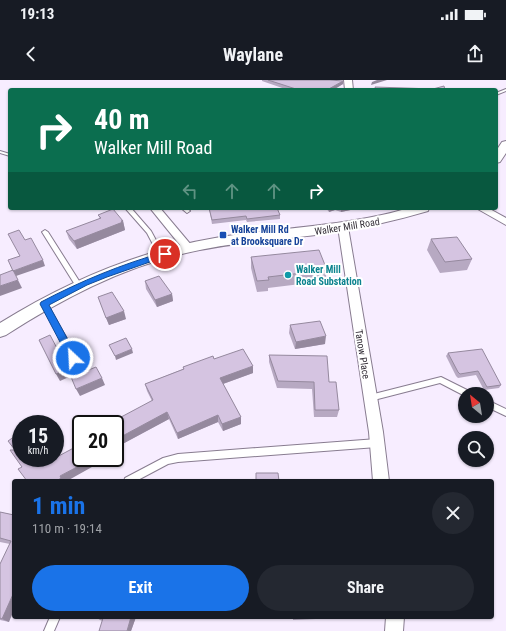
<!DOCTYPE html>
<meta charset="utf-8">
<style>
:root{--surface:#171b24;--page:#242831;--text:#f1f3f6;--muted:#9ea1a6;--accent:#1a73e8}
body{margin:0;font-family:"Roboto Condensed",sans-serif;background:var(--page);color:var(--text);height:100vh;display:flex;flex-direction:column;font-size:15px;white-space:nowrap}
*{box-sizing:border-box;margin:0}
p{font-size:13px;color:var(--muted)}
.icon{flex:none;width:22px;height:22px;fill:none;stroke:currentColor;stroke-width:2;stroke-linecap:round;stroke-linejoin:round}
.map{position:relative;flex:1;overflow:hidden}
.side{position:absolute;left:12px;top:399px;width:482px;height:140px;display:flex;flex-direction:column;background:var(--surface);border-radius:4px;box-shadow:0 1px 3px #0004}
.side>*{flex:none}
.guide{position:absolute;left:8px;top:8px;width:490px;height:122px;border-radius:4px;box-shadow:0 1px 3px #0004;background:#0b6e4f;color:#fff;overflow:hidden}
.needle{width:26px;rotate:330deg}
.fabs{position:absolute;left:458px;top:307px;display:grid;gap:8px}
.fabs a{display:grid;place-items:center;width:36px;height:36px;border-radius:50%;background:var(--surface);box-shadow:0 1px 3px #0004;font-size:20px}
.speed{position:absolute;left:12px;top:335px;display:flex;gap:8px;font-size:20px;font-weight:700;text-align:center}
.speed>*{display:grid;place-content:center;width:52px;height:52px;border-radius:50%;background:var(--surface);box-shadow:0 1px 3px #0004;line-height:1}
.speed small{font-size:10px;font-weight:400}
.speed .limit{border:2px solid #111;border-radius:6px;background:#fff;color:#111}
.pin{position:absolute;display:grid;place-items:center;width:34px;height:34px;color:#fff;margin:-17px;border:2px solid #fff;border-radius:50%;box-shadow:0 1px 4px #0007}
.me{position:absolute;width:44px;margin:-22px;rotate:335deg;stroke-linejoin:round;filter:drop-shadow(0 0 3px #0008)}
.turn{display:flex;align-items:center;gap:14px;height:84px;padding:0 20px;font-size:18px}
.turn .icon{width:52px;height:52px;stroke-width:2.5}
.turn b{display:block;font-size:28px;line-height:34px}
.lanes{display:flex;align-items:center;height:38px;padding:0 20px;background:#0003;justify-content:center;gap:20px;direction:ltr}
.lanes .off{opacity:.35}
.round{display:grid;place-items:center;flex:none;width:42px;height:42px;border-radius:21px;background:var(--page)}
.headline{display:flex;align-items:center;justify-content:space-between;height:68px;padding:0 20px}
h1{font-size:24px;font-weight:700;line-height:30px;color:var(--accent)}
.button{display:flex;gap:8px;margin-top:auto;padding:8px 20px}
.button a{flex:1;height:46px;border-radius:24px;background:var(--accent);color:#fff;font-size:16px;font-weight:700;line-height:46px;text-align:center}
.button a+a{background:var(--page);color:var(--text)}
.status{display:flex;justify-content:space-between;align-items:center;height:28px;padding:0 20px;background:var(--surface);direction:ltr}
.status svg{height:11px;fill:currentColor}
header{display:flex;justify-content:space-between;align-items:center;height:52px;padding:0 20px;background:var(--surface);font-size:18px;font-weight:700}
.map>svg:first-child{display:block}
</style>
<div class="status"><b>19:13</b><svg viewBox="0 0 49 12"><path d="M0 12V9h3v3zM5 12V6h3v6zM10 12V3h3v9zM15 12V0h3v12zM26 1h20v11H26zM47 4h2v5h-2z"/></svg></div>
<header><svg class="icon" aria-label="back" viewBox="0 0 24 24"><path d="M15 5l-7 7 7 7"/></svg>Waylane<svg class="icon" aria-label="share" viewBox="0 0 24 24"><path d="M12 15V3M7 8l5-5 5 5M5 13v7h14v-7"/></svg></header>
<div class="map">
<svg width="506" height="551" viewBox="0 0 506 551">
<rect width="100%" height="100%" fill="#f7edff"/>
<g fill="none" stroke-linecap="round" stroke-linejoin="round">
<defs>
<path id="service" d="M 506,9 L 506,11 L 496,15 L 496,13 Z
M 0,71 L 10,74 L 10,76 L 0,73 Z
M 125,128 L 131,128 L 151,151 L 164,175 L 163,176 L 159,176 L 147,153 Z
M 181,128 L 187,128 L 190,131 L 187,133 Z
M 45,150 L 48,152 L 81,204 L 82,206 L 81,208 L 77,208 L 42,152 Z
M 42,222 L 46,222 L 66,257 L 77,278 L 75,280 L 71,280 L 60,257 L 41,224 Z
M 441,297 L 471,312 L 472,314 L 465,314 L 465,316 L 440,303 L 370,321 L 367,320 L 366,318 L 367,316 L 370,315 Z
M 487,320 L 506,329 L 506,336 L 487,327 Z
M 377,359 L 380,360 L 381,363 L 380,366 L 377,367 L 178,382 L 168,384 L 136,401 L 124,401 L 125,398 L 163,378 L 178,374 Z
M 50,537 L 60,537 L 54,551 L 44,551 Z"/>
<path id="minor" d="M 344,0 L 352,0 L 353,10 L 345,10 Z
M 150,128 L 160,128 L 192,166 L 193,168 L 192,170 L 184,170 Z
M 476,128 L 488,128 L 506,138 L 506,145 Z
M 343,144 L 348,147 L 383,352 L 389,401 L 373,401 L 369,352 L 338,147 Z
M 386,537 L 404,537 L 403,551 L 385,551 Z"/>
<path id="tertiary" d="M 506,61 L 506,73 L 500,82 L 496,83 L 496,71 L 502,62 Z
M 409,128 L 429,128 L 428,131 C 397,140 367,147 336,152 C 287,160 236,161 186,173 C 121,188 62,219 6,255 L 0,257 L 0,243 C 66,202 138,171 215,158 C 280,147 346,147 409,128 Z"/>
</defs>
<use href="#service" stroke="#887c90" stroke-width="2"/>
<use href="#minor" stroke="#887c90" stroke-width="2"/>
<use href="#tertiary" stroke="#887c90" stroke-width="2"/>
<use href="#service" fill="#fff" fill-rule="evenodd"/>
<use href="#minor" fill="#fff" fill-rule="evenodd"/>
<use href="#tertiary" fill="#fff" fill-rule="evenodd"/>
</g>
<path fill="#b7a9c2" d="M 262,0 L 330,0 L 343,4 L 333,10 L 288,10 L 262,1 Z
M 209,128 L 277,128 L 280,135 L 280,139 L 247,142 L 246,140 L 212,144 Z
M 326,128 L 360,128 L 341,132 L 335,130 L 329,132 Z
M 98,135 L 123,141 L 125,150 L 77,169 L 69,159 L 66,151 L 100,139 Z
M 431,159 L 472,179 L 467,190 L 440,193 L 427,170 Z
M 251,177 L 327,190 L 325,201 L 268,208 L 268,211 L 257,212 L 251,188 Z
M 145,201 L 172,214 L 173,221 L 157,227 L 146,209 Z
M 98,217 L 126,239 L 109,245 Z
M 290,245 L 325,264 L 295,269 L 289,253 Z
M 448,273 L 501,305 L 499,308 L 484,310 L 476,295 L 458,298 L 456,296 L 446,276 Z
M 269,275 L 329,302 L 339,330 L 337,337 L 314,337 L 312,309 L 277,308 L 269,282 Z
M 214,279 L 253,293 L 223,304 L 241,337 L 241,344 L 223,351 L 218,342 L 178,359 L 169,339 L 115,368 L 115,344 L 152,321 L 147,311 L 145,304 L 183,289 L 183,287 Z
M 0,432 L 14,435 L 9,542 L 0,540 L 0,484 L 10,464 L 0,462 Z
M 96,537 L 136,537 L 131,551 L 100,540 Z
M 293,537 L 338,537 L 338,538 L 293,540 Z"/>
<path fill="#95899e" d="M 377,0 L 387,0 L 371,5 L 372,2 Z
M 343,1 L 343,4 L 333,10 L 327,10 Z
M 330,128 L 336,128 L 335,130 L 329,132 Z
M 341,128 L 360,128 L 341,132 Z
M 123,141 L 125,150 L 77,169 L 74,161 Z
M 43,180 L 45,186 L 16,196 L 13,191 Z
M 18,200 L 22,208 L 0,216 L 0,206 Z
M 172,214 L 173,221 L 157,227 L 155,220 Z
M 124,231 L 126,239 L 109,245 L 106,238 Z
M 326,256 L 325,264 L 295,269 L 296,262 Z
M 132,269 L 133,273 L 116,280 L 115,276 Z
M 253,286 L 253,293 L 220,305 L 220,298 Z
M 68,289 L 71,296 L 60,301 L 56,294 Z
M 102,298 L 105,305 L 80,316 L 76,309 Z
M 167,332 L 169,339 L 115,368 L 115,360 Z
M 218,335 L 218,342 L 178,359 L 177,353 Z
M 241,337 L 241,344 L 223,351 L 222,344 Z
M 115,369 L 117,373 L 115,374 Z
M 94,378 L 108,378 L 67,401 L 57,401 L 60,396 Z
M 14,512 L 14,530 L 9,542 L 2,539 Z
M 131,537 L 136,537 L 131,551 L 127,551 Z"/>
<path fill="#d5c4e1" stroke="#95899e" d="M 268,0 L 330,0 L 343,1 L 327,10 L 299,10 Z
M 444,6 L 445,10 L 376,10 L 375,7 L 433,9 Z
M 209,128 L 277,128 L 280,135 L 247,139 L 246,136 L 212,140 Z
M 113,129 L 123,141 L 121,141 L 123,142 L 74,161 L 66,151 L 101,138 L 98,135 Z
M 19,150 L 25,160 L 31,158 L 43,180 L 13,191 L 8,180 L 20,176 L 8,154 Z
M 457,157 L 472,179 L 445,182 L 431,159 Z
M 319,170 L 327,190 L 268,197 L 269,200 L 257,201 L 251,177 Z
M 13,190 L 18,200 L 0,206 L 0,195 Z
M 159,196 L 172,214 L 155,220 L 145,201 Z
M 112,212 L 124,231 L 106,238 L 98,217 Z
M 320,241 L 326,256 L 296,262 L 290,245 Z
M 50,255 L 68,289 L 56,294 L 39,260 Z
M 126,258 L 132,269 L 115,276 L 109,265 Z
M 243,269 L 253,286 L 220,298 L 241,337 L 222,344 L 218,335 L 177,353 L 167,332 L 115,360 L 115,344 L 108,344 L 153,320 L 145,304 L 184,289 L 183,287 L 213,276 L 214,279 Z
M 482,269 L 501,305 L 487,307 L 478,291 L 460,294 L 458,292 L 448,273 Z
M 269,275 L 327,276 L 329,302 L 336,302 L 339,330 L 315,330 L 314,302 L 278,301 Z
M 96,287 L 102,298 L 76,309 L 71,297 Z
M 21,352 L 21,378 L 55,378 L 55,377 L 55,378 L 81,364 L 81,378 L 94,378 L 60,396 L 61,398 L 57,401 L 27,401 L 18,389 L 22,387 L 10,370 L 15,370 L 8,361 Z
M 256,393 L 278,393 L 279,401 L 256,401 Z
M 199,400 L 199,401 L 175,401 Z
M 0,432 L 14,435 L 14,512 L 2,539 L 0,538 L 0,484 L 11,461 L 0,458 Z
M 97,537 L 131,537 L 127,551 L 99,551 L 103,538 Z"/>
<path fill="#1a73e8" stroke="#114b97" d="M 165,172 L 168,174 L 167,176 L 107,197 L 87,205 L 49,225 L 78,278 L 73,282 L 70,281 L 40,224 L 41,222 C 81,201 122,184 165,172 Z"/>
<rect fill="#1a4fb4" stroke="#fff" stroke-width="1.5" x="219" y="151" width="8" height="8" rx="2"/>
<circle fill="#0f9aa8" stroke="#fff" stroke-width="1.5" cx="288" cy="195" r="4"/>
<g text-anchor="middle" stroke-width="4" stroke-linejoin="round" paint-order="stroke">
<g font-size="10" fill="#342f38" stroke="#fff">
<text transform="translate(347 146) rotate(-9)" y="4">Walker Mill Road</text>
<text transform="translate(363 274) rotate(81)" y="4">Tanow Place</text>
</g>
<g font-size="10" font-weight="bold" fill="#164399" stroke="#fff" text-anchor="start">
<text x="231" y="153">Walker Mill Rd<tspan x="231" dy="12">at Brooksquare Dr</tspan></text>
</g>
<g font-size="10" font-weight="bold" fill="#0d838f" stroke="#fff" text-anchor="start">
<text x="296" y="193">Walker Mill<tspan x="296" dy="12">Road Substation</tspan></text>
</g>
</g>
</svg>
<div class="fabs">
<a><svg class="needle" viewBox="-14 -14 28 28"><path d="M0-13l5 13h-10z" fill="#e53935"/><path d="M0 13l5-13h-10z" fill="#9ea1a6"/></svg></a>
<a><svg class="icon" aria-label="search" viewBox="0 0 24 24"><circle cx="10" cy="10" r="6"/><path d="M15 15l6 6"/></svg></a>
</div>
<div class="speed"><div>15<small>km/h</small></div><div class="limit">20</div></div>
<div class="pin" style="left:165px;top:174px;background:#d93025"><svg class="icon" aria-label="arrive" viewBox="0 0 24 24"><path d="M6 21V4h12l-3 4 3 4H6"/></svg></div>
<svg class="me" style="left:73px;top:278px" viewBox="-20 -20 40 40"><circle r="17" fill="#1a73e8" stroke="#fff" stroke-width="3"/><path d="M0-11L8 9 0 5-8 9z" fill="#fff"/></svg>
<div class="guide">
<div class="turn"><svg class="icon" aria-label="right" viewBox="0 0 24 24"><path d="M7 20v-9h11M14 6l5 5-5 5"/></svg><div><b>40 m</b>Walker Mill Road</div></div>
<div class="lanes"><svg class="icon off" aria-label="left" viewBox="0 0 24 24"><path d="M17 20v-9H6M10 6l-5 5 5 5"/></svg><svg class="icon off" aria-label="ahead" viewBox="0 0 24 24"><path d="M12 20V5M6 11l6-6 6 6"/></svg><svg class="icon off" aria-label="ahead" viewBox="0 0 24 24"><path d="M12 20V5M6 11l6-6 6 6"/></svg><svg class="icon" aria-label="right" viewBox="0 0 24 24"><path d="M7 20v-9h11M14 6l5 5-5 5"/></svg></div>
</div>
<section class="side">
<div class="headline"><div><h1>1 min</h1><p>110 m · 19:14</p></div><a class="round"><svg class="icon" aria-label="close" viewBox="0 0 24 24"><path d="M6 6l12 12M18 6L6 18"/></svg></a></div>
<div class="button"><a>Exit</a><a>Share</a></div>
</section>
</div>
